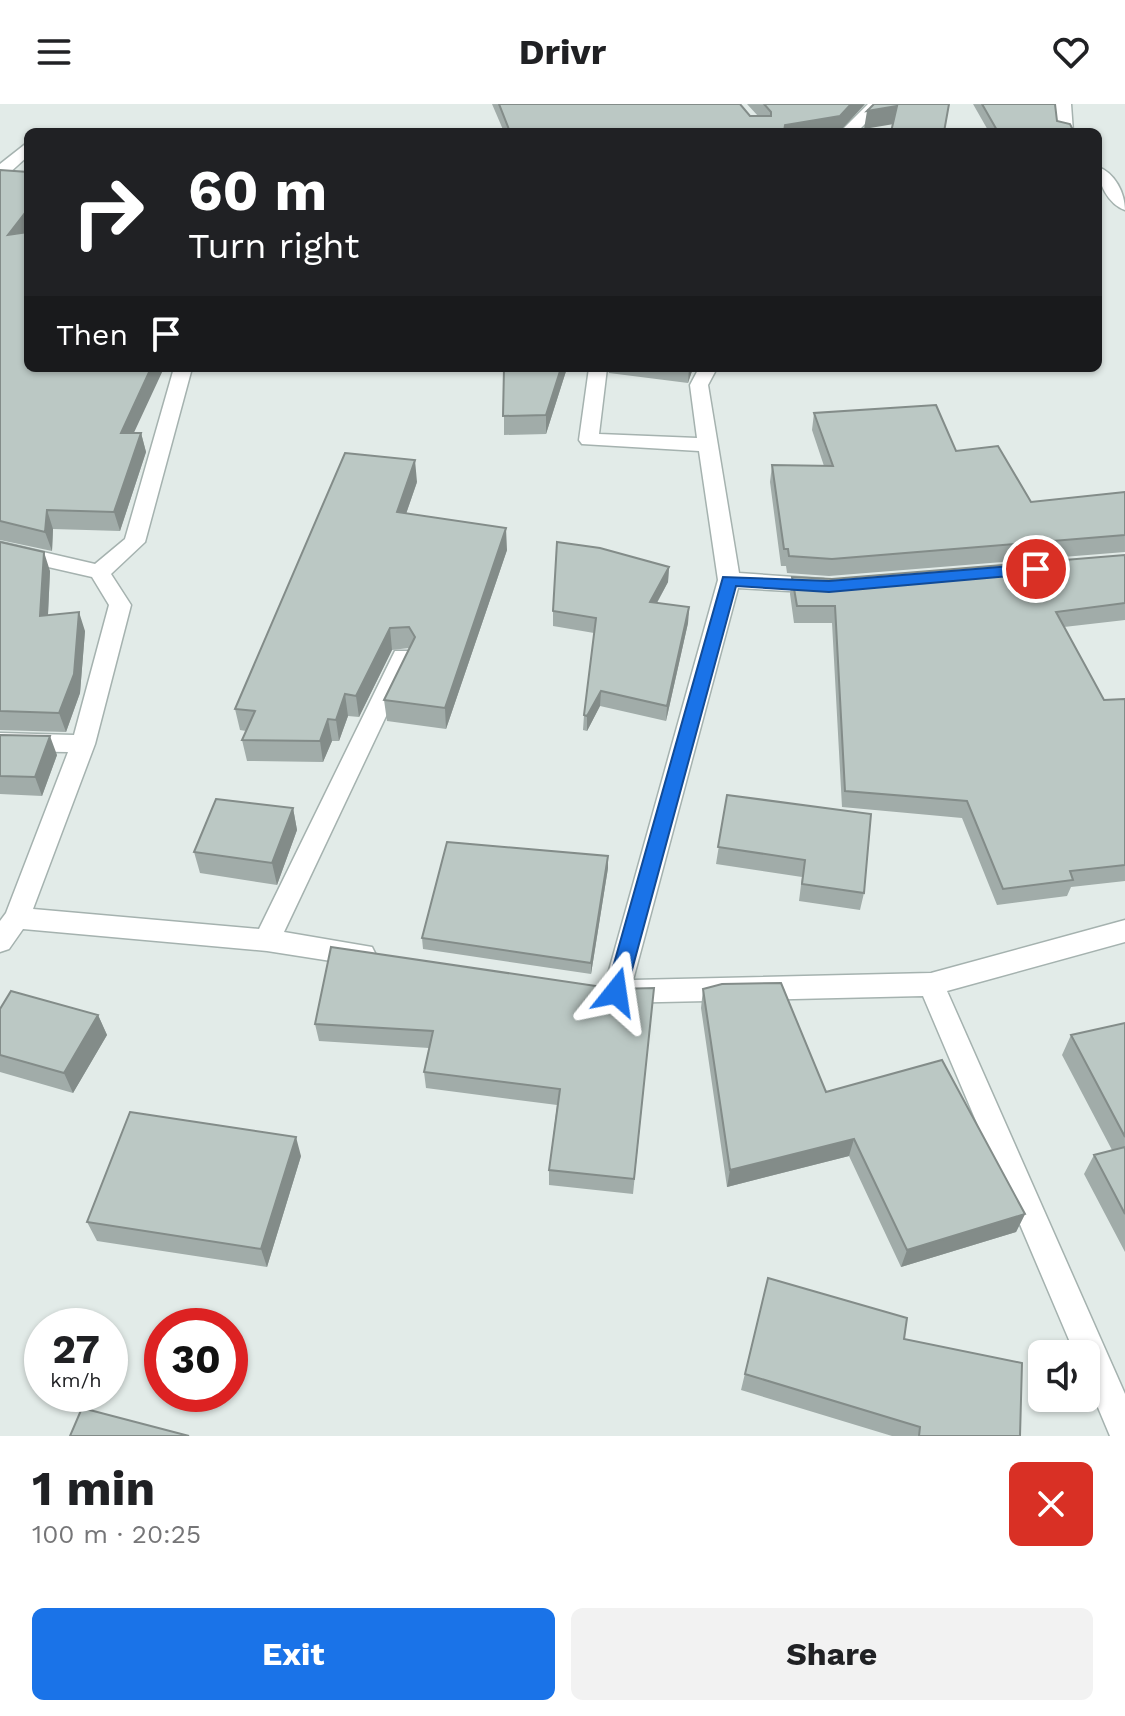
<!DOCTYPE html>
<meta charset="utf-8">
<style>
:root{--surface:#fff;--page:#f2f2f2;--text:#202124;--muted:#757577;--accent:#1a73e8}
body{margin:0;font-family:"Work Sans",sans-serif;background:var(--page);color:var(--text);height:100vh;display:flex;flex-direction:column;font-size:30px;white-space:nowrap}
*{box-sizing:border-box;margin:0}
p{font-size:26px;color:var(--muted)}
.icon{flex:none;width:44px;height:44px;fill:none;stroke:currentColor;stroke-width:2;stroke-linecap:round;stroke-linejoin:round}
.map{position:relative;height:1332px;overflow:hidden}
.panel{display:flex;flex-direction:column;background:var(--surface);flex:1}
.panel>*{flex:none}
.banner{position:absolute;left:24px;top:24px;width:1078px;height:244px;border-radius:12px;box-shadow:0 2px 6px #0004;background:#202124;color:#fff;overflow:hidden}
.controls{position:absolute;left:1028px;top:1236px;display:grid;gap:16px}
.controls a{display:grid;place-items:center;width:72px;height:72px;border-radius:12px;background:var(--surface);box-shadow:0 2px 6px #0004;font-size:40px}
.speed{position:absolute;left:24px;top:1204px;display:flex;gap:16px;font-size:40px;font-weight:700;text-align:center}
.speed>*{display:grid;place-content:center;width:104px;height:104px;border-radius:50%;background:var(--surface);box-shadow:0 2px 6px #0004;line-height:1}
.speed small{font-size:20px;font-weight:400}
.speed .limit{border:12px solid #d22;background:#fff;color:#111}
.pin{position:absolute;display:grid;place-items:center;width:68px;height:68px;color:#fff;margin:-34px;border:4px solid #fff;border-radius:50%;box-shadow:0 2px 8px #0007}
.me{position:absolute;width:88px;margin:-44px;rotate:15deg;stroke-linejoin:round;filter:drop-shadow(0 0 6px #0008)}
.turn{display:flex;align-items:center;gap:28px;height:168px;padding:0 32px;font-size:36px}
.turn .icon{width:104px;height:104px;stroke-width:2.5}
.turn b{display:block;font-size:56px;line-height:68px}
.then{display:flex;align-items:center;height:76px;padding:0 32px;background:#0003;gap:16px;font-size:30px}
.round{display:grid;place-items:center;flex:none;width:84px;height:84px;border-radius:12px;background:var(--page)}
.overview{display:flex;align-items:center;justify-content:space-between;height:136px;padding:0 32px}
h1{font-size:48px;font-weight:700;line-height:60px}
.button{display:flex;gap:16px;margin-top:auto;padding:16px 32px}
.button a{flex:1;height:92px;border-radius:12px;background:var(--accent);color:#fff;font-size:32px;font-weight:700;line-height:92px;text-align:center}
.button a+a{background:var(--page);color:var(--text)}
header{display:flex;justify-content:space-between;align-items:center;height:104px;padding:0 32px;background:var(--surface);font-size:36px;font-weight:700}
.map>svg:first-child{display:block}
</style>
<header><svg class="icon" aria-label="menu" viewBox="0 0 24 24"><path d="M4 6h16M4 12h16M4 18h16"/></svg>Drivr<svg class="icon" aria-label="heart" viewBox="0 0 24 24"><path d="M12 20l-8-8c-3-5 5-10 8-4 3-6 11-1 8 4z"/></svg></header>
<div class="map">
<svg width="1125" height="1332" viewBox="0 0 1125 1332">
<rect width="100%" height="100%" fill="#e2ebe8"/>
<g fill="none" stroke-linecap="round" stroke-linejoin="round">
<defs>
<path id="street" d="M 868,0 L 885,0 L 857,28 L 840,28 Z
M 1055,0 L 1071,0 L 1073,28 L 1057,28 Z
M 28,38 L 28,52 L 6,72 L 0,74 L 0,60 Z
M 1098,63 C 1115,69 1125,89 1125,106 C 1108,100 1098,79 1098,63 Z
M 174,264 L 192,264 L 145,438 L 111,470 L 131,501 L 95,640 L 33,805 L 259,825 L 392,553 L 395,547 L 411,547 L 414,553 L 284,828 L 372,843 L 376,851 L 372,859 L 363,862 L 267,847 L 23,825 L 9,845 L 0,848 L 0,817 L 6,809 L 68,648 L 0,647 L 0,629 L 74,631 L 109,501 L 92,473 L 0,452 L 0,438 L 95,460 L 125,435 Z
M 589,264 L 607,264 L 599,330 L 697,334 L 690,281 L 699,264 L 717,264 L 708,281 L 739,469 L 823,475 L 831,477 L 834,482 L 831,487 L 823,489 L 738,484 L 633,876 L 931,869 L 1125,816 L 1125,838 L 947,887 L 1125,1290 L 1125,1332 L 1110,1332 L 1086,1275 L 1086,1250 L 1075,1250 L 923,892 L 616,899 L 606,896 L 603,888 L 718,476 L 699,347 L 582,340 L 579,336 Z"/>
</defs>
<use href="#street" stroke="#a5b2af" stroke-width="3"/>
<use href="#street" fill="#fff" fill-rule="evenodd"/>
</g>
<path fill="#a1aca9" d="M 492,0 L 740,0 L 750,12 L 758,12 L 747,0 L 865,0 L 839,28 L 504,28 Z
M 973,0 L 1055,0 L 1057,17 L 1074,28 L 989,28 Z
M 0,66 L 28,264 L 134,329 L 141,329 L 146,348 L 120,427 L 53,425 L 52,447 L 0,436 Z
M 504,264 L 587,264 L 586,266 L 567,264 L 546,330 L 504,331 Z
M 608,264 L 693,264 L 688,279 L 609,269 Z
M 814,309 L 956,347 L 1031,398 L 1125,388 L 1125,448 L 829,472 L 787,469 L 786,462 L 781,462 L 770,378 L 772,361 L 824,362 L 812,326 Z
M 417,378 L 406,410 L 507,446 L 446,625 L 387,617 L 384,596 L 409,544 L 392,546 L 359,613 L 348,612 L 339,637 L 332,637 L 323,658 L 247,657 L 242,636 L 246,627 L 240,626 L 235,605 Z
M 0,438 L 50,467 L 48,511 L 85,527 L 80,589 L 66,628 L 0,626 Z
M 1125,451 L 1125,516 L 1064,523 L 1104,596 L 1125,595 L 1125,777 L 1071,783 L 1067,792 L 997,801 L 962,714 L 842,703 L 832,519 L 794,519 L 790,490 L 792,473 L 832,475 Z
M 669,463 L 668,478 L 657,499 L 689,503 L 688,519 L 666,617 L 600,602 L 587,627 L 583,626 L 584,611 L 594,529 L 553,522 L 553,507 Z
M 0,631 L 57,651 L 42,692 L 0,690 Z
M 727,691 L 864,789 L 860,806 L 799,797 L 802,773 L 716,760 Z
M 293,704 L 297,726 L 277,781 L 200,769 L 194,748 Z
M 608,764 L 591,870 L 423,845 L 422,834 Z
M 654,884 L 633,1090 L 549,1081 L 549,1066 L 557,1001 L 426,984 L 424,968 L 429,944 L 319,937 L 315,920 L 616,885 Z
M 703,885 L 826,988 L 1025,1110 L 1016,1128 L 901,1163 L 849,1052 L 727,1083 L 701,904 Z
M 0,905 L 98,911 L 107,931 L 73,989 L 0,968 Z
M 1125,919 L 1125,1148 L 1084,1070 L 1094,1051 L 1112,1046 L 1062,951 L 1071,931 Z
M 301,1052 L 267,1163 L 97,1137 L 87,1118 Z
M 768,1174 L 904,1235 L 1020,1332 L 892,1332 L 741,1286 Z"/>
<path fill="#838c89" d="M 851,0 L 865,0 L 839,28 L 784,28 L 785,21 Z
M 897,2 L 894,20 L 864,25 L 867,7 Z
M 28,105 L 28,130 L 8,131 Z
M 151,264 L 164,264 L 125,348 L 121,329 Z
M 561,264 L 567,264 L 546,330 L 546,311 Z
M 689,264 L 693,264 L 688,279 Z
M 141,329 L 146,348 L 120,427 L 114,408 Z
M 415,356 L 417,378 L 399,430 L 397,408 Z
M 47,406 L 53,425 L 52,447 L 45,428 Z
M 506,424 L 507,446 L 446,625 L 445,604 Z
M 44,448 L 50,467 L 47,531 L 40,512 Z
M 669,463 L 668,478 L 649,513 L 650,498 Z
M 689,503 L 688,519 L 666,617 L 667,602 Z
M 79,508 L 85,527 L 80,589 L 66,628 L 59,609 Z
M 390,524 L 392,546 L 359,613 L 356,592 Z
M 601,587 L 600,602 L 587,627 L 587,612 Z
M 345,590 L 348,612 L 339,637 L 336,616 Z
M 328,615 L 332,637 L 323,658 L 320,637 Z
M 50,632 L 57,651 L 42,692 L 35,673 Z
M 293,704 L 297,726 L 277,781 L 272,759 Z
M 608,752 L 608,764 L 591,870 L 591,859 Z
M 98,911 L 107,931 L 73,989 L 64,969 Z
M 296,1033 L 301,1052 L 267,1163 L 261,1145 Z
M 854,1035 L 849,1052 L 727,1083 L 730,1066 Z
M 1025,1110 L 1016,1128 L 901,1163 L 907,1146 Z"/>
<path fill="#bbc8c4" stroke="#838c89" stroke-width="2" d="M 499,0 L 740,0 L 750,12 L 771,12 L 771,8 L 764,0 L 851,0 L 840,12 L 785,21 L 784,28 L 510,28 Z
M 874,0 L 949,0 L 944,28 L 891,28 L 897,2 L 867,7 Z
M 982,0 L 1055,0 L 1057,17 L 1070,20 L 1074,28 L 998,28 Z
M 0,66 L 28,68 L 28,105 L 8,131 L 28,128 L 28,264 L 151,264 L 121,329 L 141,329 L 114,408 L 47,406 L 45,428 L 0,417 Z
M 504,264 L 561,264 L 546,311 L 503,312 Z
M 936,301 L 956,347 L 998,342 L 1031,398 L 1125,388 L 1125,431 L 832,455 L 789,452 L 788,445 L 784,445 L 772,361 L 833,362 L 814,309 Z
M 345,349 L 415,356 L 397,408 L 506,424 L 445,604 L 384,596 L 415,533 L 409,523 L 390,524 L 356,592 L 345,590 L 336,616 L 328,615 L 320,637 L 242,636 L 255,607 L 235,605 Z
M 0,438 L 44,448 L 40,512 L 79,508 L 74,570 L 59,609 L 0,607 Z
M 557,438 L 600,444 L 669,463 L 650,498 L 689,503 L 667,602 L 601,587 L 587,612 L 584,611 L 596,514 L 553,507 Z
M 1125,451 L 1125,499 L 1056,508 L 1104,596 L 1125,595 L 1125,761 L 1070,767 L 1073,776 L 1003,785 L 967,697 L 845,687 L 835,502 L 797,502 L 792,473 L 832,475 Z
M 0,631 L 50,632 L 35,673 L 0,672 Z
M 727,691 L 871,710 L 864,789 L 802,780 L 805,756 L 718,743 Z
M 216,695 L 293,704 L 272,759 L 194,748 Z
M 447,738 L 608,752 L 591,859 L 422,834 Z
M 331,843 L 616,885 L 654,884 L 634,1075 L 549,1066 L 560,985 L 424,968 L 433,927 L 315,920 Z
M 781,879 L 826,988 L 942,956 L 1025,1110 L 907,1146 L 854,1035 L 730,1066 L 703,885 L 722,880 Z
M 11,887 L 98,911 L 64,969 L 0,951 L 0,905 Z
M 1125,919 L 1125,1033 L 1071,931 Z
M 130,1008 L 296,1033 L 261,1145 L 87,1118 Z
M 1125,1043 L 1125,1110 L 1094,1051 Z
M 768,1174 L 907,1214 L 904,1235 L 1022,1259 L 1020,1332 L 919,1332 L 920,1323 L 745,1270 Z
M 82,1304 L 189,1332 L 70,1332 Z"/>
<path fill="#1a73e8" stroke="#114b97" stroke-width="2" d="M 1036,460 L 1042,462 L 1042,469 L 829,488 L 736,482 L 626,888 L 623,895 L 616,897 L 609,895 L 606,888 L 723,473 L 829,477 Z"/>
</svg>
<div class="controls">
<a><svg class="icon" aria-label="sound" viewBox="0 0 24 24"><path d="M4 9h4l5-4v14l-5-4H4zM17 9q2 3 0 6"/></svg></a>
</div>
<div class="speed"><div>27<small>km/h</small></div><div class="limit">30</div></div>
<div class="pin" style="left:1036px;top:465px;background:#d93025"><svg class="icon" aria-label="arrive" viewBox="0 0 24 24"><path d="M6 21V4h12l-3 4 3 4H6"/></svg></div>
<svg class="me" style="left:616px;top:888px" viewBox="-20 -20 40 40"><path d="M0-17L14 15 0 8-14 15z" fill="#1a73e8" stroke="#fff" stroke-width="4"/></svg>
<div class="banner">
<div class="turn"><svg class="icon" aria-label="right" viewBox="0 0 24 24"><path d="M7 20v-9h11M14 6l5 5-5 5"/></svg><div><b>60 m</b>Turn right</div></div>
<div class="then">Then<svg class="icon" aria-label="arrive" viewBox="0 0 24 24"><path d="M6 21V4h12l-3 4 3 4H6"/></svg></div>
</div>
</div>
<section class="panel">
<div class="overview"><div><h1>1 min</h1><p>100 m · 20:25</p></div><a class="round" style="background:#d93025;color:#fff"><svg class="icon" aria-label="close" viewBox="0 0 24 24"><path d="M6 6l12 12M18 6L6 18"/></svg></a></div>
<div class="button"><a>Exit</a><a>Share</a></div>
</section>
